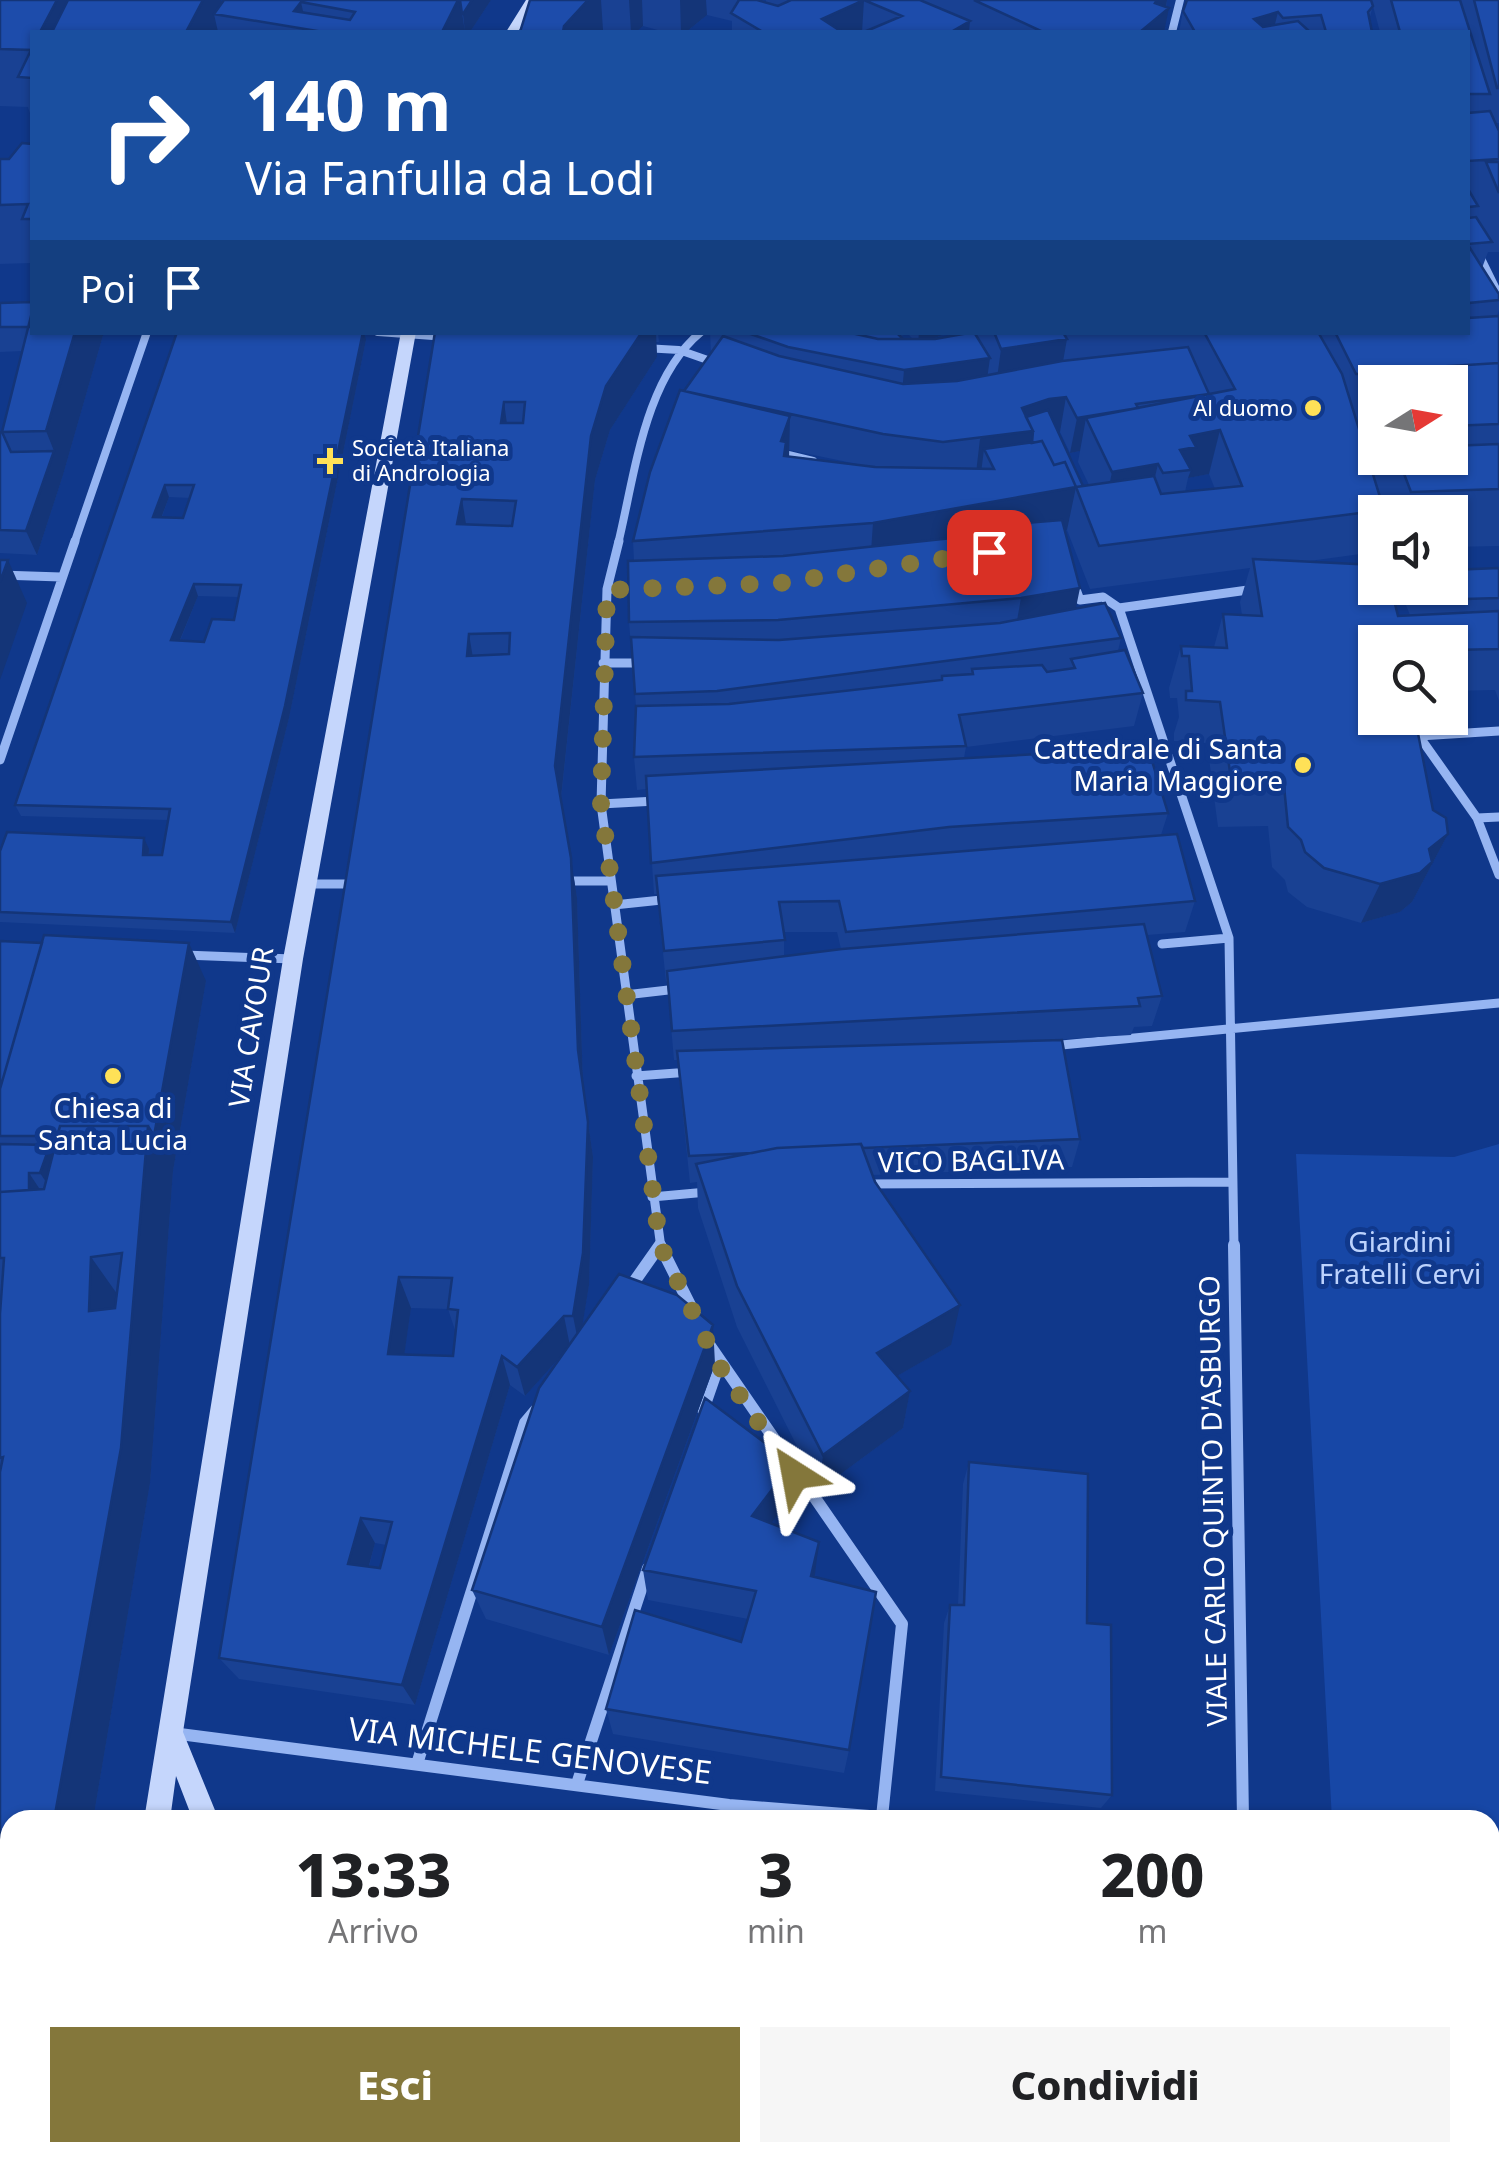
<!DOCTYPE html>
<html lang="it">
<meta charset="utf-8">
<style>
:root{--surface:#fff;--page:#f6f6f6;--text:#202124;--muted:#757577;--accent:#84773b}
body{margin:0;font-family:"Noto Sans",sans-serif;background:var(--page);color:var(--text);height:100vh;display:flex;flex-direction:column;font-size:38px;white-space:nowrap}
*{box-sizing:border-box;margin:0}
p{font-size:32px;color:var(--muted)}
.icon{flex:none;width:55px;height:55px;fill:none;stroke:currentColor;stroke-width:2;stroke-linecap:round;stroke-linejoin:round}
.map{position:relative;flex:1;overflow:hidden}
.drawer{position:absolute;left:0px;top:1810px;width:1500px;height:352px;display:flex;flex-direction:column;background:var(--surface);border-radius:30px 30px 0 0;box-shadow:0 2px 8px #0004}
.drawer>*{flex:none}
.hud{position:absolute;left:30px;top:30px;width:1440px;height:305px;border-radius:0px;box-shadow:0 2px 8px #0004;background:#1a4fa0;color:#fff;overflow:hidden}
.needle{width:65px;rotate:79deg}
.fabs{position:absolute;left:1358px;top:365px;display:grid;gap:20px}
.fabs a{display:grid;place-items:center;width:110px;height:110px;border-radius:0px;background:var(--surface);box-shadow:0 2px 8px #0004;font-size:50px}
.pin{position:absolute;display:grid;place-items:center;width:85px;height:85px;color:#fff;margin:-42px;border-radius:20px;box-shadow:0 5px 15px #0006}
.me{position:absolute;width:110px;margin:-55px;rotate:326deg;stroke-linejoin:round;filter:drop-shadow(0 0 8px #0008)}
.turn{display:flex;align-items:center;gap:35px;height:210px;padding:0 50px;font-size:45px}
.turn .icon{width:130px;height:130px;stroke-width:2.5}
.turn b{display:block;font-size:70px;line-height:85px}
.then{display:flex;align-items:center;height:95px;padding:0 50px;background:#0003;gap:20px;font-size:38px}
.eta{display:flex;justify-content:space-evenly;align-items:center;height:170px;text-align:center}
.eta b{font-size:60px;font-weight:800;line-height:70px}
.primary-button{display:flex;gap:20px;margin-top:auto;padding:20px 50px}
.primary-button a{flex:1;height:115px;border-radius:0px;background:var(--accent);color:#fff;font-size:40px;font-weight:800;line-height:115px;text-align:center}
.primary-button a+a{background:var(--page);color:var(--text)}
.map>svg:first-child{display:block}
</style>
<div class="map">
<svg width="1499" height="2161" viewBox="0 0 1499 2161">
<rect width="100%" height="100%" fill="#10388b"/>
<path fill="#1747a6" d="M 1499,1144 L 1499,2161 L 1351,2161 L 1350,2153 L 1490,2152 L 1490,1820 L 1332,1820 L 1296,1154 L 1454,1157 Z
M 411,2153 L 411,2152 L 514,2153 L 512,2161 L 409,2161 Z"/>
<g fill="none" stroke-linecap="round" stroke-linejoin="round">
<path stroke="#96b5f2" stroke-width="8" d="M 1172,32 L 1180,0
M 1468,232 L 1499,295
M 378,332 L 447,337
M 644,348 L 679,350 L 719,364
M 776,452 L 813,461
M 1369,530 L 1372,544
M 74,544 L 147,332
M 618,544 C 635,475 644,379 701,332"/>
<path stroke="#96b5f2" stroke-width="9" d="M 619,541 L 607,589 L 601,804 L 661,1248
M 1372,541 L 1375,554
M 0,575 L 61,577
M 1074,584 L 1080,600 L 1103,597 L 1119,608
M 607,589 L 640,589
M 1386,598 L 1420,597
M 603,663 L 646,663
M 1414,718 L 1419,736 L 1477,818 L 1499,875
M 1419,736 L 1499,731
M 0,760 L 75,541
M 601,804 L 656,801
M 1477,818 L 1499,817
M 564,881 L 611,881
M 308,884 L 357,884
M 614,905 L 671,899
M 1162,944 L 1229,938
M 184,955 L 292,959
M 625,995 L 677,989
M 1051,1046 L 1499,1003
M 636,1076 L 690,1072
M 863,1184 L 1232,1182
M 652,1197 L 707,1192
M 1234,1248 L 1229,938 L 1119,608 L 1255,589"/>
<path stroke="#96b5f2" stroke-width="12" d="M 660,1245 L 696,1317
M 1234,1245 L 1243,1820
M 629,1289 L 660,1245
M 703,1410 L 719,1364
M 172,1733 L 729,1805 L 882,1817 L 902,1624 L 710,1346
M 417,1764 L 525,1423 L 536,1410
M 577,1784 L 648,1568
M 0,1978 L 10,1980"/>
<path fill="#c5d6fc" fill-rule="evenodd" d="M 526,0 L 538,0 L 518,32 L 506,32 Z
M 401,332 L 416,332 L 303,959 L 183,1732 L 219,1820 L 193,1820 L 176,1776 L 170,1820 L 144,1820 L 283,959 Z
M 69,2152 L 97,2152 L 95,2161 L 67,2161 Z
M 249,2152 L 277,2152 L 275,2161 L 247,2161 Z"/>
</g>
<path fill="#194193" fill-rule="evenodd" d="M 0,0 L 221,3 L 223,0 L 491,0 L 470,32 L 32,32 L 32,120 L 28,107 L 0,106 Z
M 530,0 L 762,0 L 766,2 L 766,0 L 1167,0 L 1164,32 L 732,32 L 732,21 L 707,15 L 686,32 L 665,32 L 643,26 L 636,32 L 612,32 L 603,30 L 601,32 L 520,32 Z
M 1371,0 L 1499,0 L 1499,123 L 1495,123 L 1499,131 L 1499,252 L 1488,252 L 1482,268 L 1499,294 L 1499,310 L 1497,316 L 1499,316 L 1499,546 L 1450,547 L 1450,512 L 1375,512 L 1375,534 L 1368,553 L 1302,562 L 1398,616 L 1410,615 L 1406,605 L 1414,588 L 1450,588 L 1499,568 L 1499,701 L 1495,690 L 1450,691 L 1450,642 L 1375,642 L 1433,810 L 1448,834 L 1412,902 L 1400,912 L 1361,923 L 1307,907 L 1288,892 L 1285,880 L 1272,867 L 1268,826 L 1218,827 L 1207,743 L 1174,741 L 1174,733 L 1179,717 L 1177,698 L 1170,698 L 1169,688 L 1181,646 L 1214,647 L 1223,614 L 1242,615 L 1240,602 L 1250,568 L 1090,589 L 1067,530 L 1065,531 L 1076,609 L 1121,638 L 1118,651 L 1143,693 L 1134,726 L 966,747 L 964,758 L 1168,813 L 1161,835 L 1195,901 L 1185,932 L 1147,935 L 1162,996 L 1152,1026 L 1134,1027 L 1131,1035 L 1034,1041 L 1080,1139 L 1072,1167 L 873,1175 L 951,1345 L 897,1376 L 910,1391 L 903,1428 L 819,1490 L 737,1327 L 698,1208 L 697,1182 L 690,1183 L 677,1060 L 674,1060 L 667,981 L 666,982 L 657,894 L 654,894 L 647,789 L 637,790 L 634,757 L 636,706 L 629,622 L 634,561 L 633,541 L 684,391 L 711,354 L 710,332 L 951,332 L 932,339 L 969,332 L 1468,332 L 1468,32 L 1380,32 L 1373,6 L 1369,20 L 1372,32 L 1179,32 L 1183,11 ZM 908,334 L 913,339 L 903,339 L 900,336 ZM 1375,382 L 1450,382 L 1450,458 L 1375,458 ZM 1058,432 L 1060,432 L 1070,453 L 1080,451 L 1078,462 L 1089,485 L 1083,486 ZM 789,450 L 862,465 L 789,456 ZM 1209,474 L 1215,489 L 1185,492 L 1188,478 ZM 784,932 L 837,932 L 841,949 L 784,956 Z
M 32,144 L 32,263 L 0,264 L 0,159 L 9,159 Z
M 32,302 L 32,332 L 104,332 L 63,475 L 37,555 L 0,553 L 0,432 L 2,432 L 23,351 L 0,352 L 0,303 Z
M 177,332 L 366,340 L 289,718 L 235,933 L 0,922 L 0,851 L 149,849 L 149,855 L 162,855 L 168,820 L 21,816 L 15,805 ZM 169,497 L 190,498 L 183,518 L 162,517 ZM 198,596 L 238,597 L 234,620 L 204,642 L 180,641 Z
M 435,332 L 658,332 L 659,342 L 656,342 L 657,357 L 610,430 L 595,480 L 561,800 L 577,898 L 583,1086 L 593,1157 L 589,1285 L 582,1326 L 715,1364 L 609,1655 L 486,1619 L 472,1590 L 560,1357 L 525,1396 L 510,1385 L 415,1705 L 239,1679 L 219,1658 ZM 411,1308 L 448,1309 L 456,1333 L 453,1356 L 404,1354 ZM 375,1543 L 386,1545 L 380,1568 L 369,1567 Z
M 0,941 L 206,981 L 173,1171 L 150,1483 L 93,1820 L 10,1820 L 10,1904 L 0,1903 Z
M 969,1462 L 1112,1795 L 1101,1808 L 935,1791 L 944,1623 L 950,1605 L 958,1605 L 963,1484 Z
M 790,1498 L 771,1523 L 815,1577 L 849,1750 L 844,1773 L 613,1734 L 606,1709 L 741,1642 L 748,1619 L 648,1600 L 643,1570 Z"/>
<path fill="#143578" d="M 57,0 L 100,0 L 88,32 L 40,32 Z
M 203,0 L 221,0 L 224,16 L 214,14 L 218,32 L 186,32 Z
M 458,0 L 460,0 L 465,32 L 442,32 Z
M 472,0 L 491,0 L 470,32 L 465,32 L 463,14 Z
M 588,0 L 601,0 L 603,30 L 601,32 L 563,32 L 564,26 Z
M 629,0 L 642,0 L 643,26 L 636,32 L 631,32 Z
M 680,0 L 706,0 L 707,15 L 686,32 L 681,32 Z
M 864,0 L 862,32 L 822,32 L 822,19 Z
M 1157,0 L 1167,0 L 1165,12 L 1169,8 L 1164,32 L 1140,32 Z
M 301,2 L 307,30 L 294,11 Z
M 1278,12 L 1273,32 L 1251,32 L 1254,19 Z
M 970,21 L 969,32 L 950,32 Z
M 75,332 L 104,332 L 63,475 L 37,555 L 26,531 L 54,451 L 46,431 Z
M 363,332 L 364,332 L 366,340 L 289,718 L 235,933 L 231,922 Z
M 642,332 L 656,332 L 657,357 L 610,430 L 595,480 L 560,807 L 555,766 L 591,436 L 606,386 Z
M 919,332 L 951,332 L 918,344 Z
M 1067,339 L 1059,384 L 995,393 L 1001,349 Z
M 990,358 L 985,393 L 901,405 L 904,370 Z
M 1066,397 L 1060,432 L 1044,434 L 1027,466 L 994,469 L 984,449 L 981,473 L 976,473 L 980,439 L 1022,408 L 1049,399 Z
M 504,402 L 510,446 L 501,423 Z
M 1123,409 L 1115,444 L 1086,418 L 1080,451 L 1070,453 L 1077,418 Z
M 790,416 L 789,460 L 783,500 L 781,441 Z
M 1220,430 L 1209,474 L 1188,478 L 1191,470 L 1180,450 L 1190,436 Z
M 1158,464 L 1148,507 L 1103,516 L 1112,472 Z
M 165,485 L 169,497 L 157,529 L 153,517 Z
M 1076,487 L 1067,530 L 1016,540 L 1017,531 L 1014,524 L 1011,541 L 870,566 L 873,523 Z
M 462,499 L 469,543 L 457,524 Z
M 8,560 L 27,603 L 0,680 L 0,582 Z
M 194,584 L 198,596 L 175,652 L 171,640 Z
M 1080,588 L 1073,622 L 1015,632 L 1021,598 Z
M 469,634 L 476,676 L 467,656 Z
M 1448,834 L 1412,902 L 1400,912 L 1361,923 L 1380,884 Z
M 144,838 L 149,849 L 148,866 L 143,855 Z
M 571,858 L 577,898 L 583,1086 L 593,1157 L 589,1285 L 579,1346 L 573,1316 L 578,1050 Z
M 189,943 L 206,981 L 173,1171 L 150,1483 L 93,1820 L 54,1820 L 148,1126 Z
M 50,1145 L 68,1172 L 58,1200 L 40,1173 Z
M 29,1173 L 47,1200 L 28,1206 Z
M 91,1257 L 120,1298 L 118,1350 L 89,1311 Z
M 399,1277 L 411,1308 L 400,1384 L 388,1354 Z
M 960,1305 L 951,1345 L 871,1391 L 877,1353 Z
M 564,1316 L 570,1346 L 525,1396 L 517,1367 Z
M 713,1325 L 715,1364 L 609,1655 L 602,1627 Z
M 502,1356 L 510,1385 L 415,1705 L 402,1685 Z
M 910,1391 L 903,1428 L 819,1490 L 823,1455 Z
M 792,1463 L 790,1498 L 752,1549 L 752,1516 Z
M 361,1518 L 375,1543 L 363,1588 L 348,1564 Z
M 819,1542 L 815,1574 L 808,1606 L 811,1576 Z
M 10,1882 L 10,1896 L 0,1891 L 0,1889 Z"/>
<path fill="#1d4cab" stroke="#143578" stroke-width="2.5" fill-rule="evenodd" d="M 0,0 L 57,0 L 40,32 L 32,32 L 32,78 L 18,77 L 31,50 L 0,49 Z
M 68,0 L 203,0 L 186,32 L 52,32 Z
M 224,0 L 458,0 L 442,32 L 323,32 L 214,14 ZM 301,2 L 355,12 L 350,20 L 294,11 Z
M 460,0 L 472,0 L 463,14 L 462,14 Z
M 530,0 L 588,0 L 564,26 L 563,32 L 520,32 Z
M 739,0 L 757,0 L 778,6 L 791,0 L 920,0 L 970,21 L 951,32 L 864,32 L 902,16 L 864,0 L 822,19 L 842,32 L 763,32 L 731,13 Z
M 974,0 L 1157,0 L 1155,3 L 1169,8 L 1140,32 L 1043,32 Z
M 1187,0 L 1371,0 L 1373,6 L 1368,12 L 1372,32 L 1195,32 L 1183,11 ZM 1278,12 L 1283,18 L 1321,15 L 1326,32 L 1310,32 L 1298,21 L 1263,27 L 1254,19 Z
M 1391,0 L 1460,0 L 1490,94 L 1468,94 L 1468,32 L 1400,32 Z
M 1474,0 L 1499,0 L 1499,88 L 1497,88 Z
M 1490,111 L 1499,131 L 1499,159 L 1468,161 L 1468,113 Z
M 22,143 L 32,144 L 32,219 L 22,219 L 28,204 L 0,205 L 0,159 L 9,159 Z
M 1486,162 L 1499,162 L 1499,193 Z
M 1468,189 L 1478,206 L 1468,207 Z
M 1476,217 L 1492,242 L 1468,244 L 1468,218 Z
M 1468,245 L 1499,294 L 1499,300 L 1468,303 Z
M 32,302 L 32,312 L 29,327 L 0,327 L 0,303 Z
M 32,312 L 32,332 L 75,332 L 46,431 L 2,432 Z
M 1499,316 L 1499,363 L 1370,371 L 1369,374 L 1356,374 L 1335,332 L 1468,332 L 1468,318 Z
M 177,332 L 363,332 L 285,706 L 231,922 L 0,912 L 0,851 L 7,832 L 144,838 L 143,855 L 162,855 L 170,809 L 15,805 ZM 165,485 L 194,485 L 183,518 L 153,517 ZM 194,584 L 241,585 L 234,620 L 212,619 L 204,642 L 171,640 Z
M 435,332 L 642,332 L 606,386 L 591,436 L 555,766 L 571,858 L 578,1050 L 588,1122 L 583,1253 L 573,1316 L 564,1316 L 517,1367 L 502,1356 L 402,1685 L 219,1658 ZM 504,402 L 525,402 L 523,423 L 501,423 ZM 462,499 L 516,501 L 512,526 L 457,524 ZM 510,633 L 509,654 L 467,656 L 469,634 ZM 399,1277 L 452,1278 L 448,1309 L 458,1310 L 453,1356 L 388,1354 ZM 361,1518 L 392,1522 L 380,1568 L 348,1564 Z
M 745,332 L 847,332 L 878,339 L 935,339 L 974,332 L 990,358 L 904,370 L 788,347 Z
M 847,332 L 896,332 L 903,339 L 878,339 Z
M 994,332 L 1079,332 L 1064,334 L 1067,339 L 1001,349 Z
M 1204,332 L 1318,332 L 1342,374 L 1384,510 L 1099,546 L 1076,487 L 1154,476 L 1161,494 L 1242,486 L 1220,430 L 1190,436 L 1196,447 L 1180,450 L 1191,470 L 1163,473 L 1158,464 L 1112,472 L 1086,418 L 1235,389 Z
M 723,336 L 779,356 L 903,384 L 957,381 L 1062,361 L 1188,347 L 1209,394 L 1136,404 L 1138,408 L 1077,418 L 1066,397 L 1049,399 L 1022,408 L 1033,431 L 943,442 L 883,434 L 684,391 Z
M 1499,363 L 1499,424 L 1450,426 L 1450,382 L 1375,382 L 1375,386 L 1370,371 Z
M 680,390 L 790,416 L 781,441 L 786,442 L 784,456 L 875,467 L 994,469 L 984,449 L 1042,441 L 1054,465 L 1065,462 L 1076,487 L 873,523 L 633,541 L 650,472 Z
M 1048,410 L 1083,486 L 1076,487 L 1065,462 L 1054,465 L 1042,441 L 1032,443 L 1033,431 L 1026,417 Z
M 0,432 L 2,432 L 11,452 L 54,451 L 26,531 L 0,530 Z
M 1499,444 L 1499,489 L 1411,492 L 1398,458 L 1450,458 L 1450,446 Z
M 1062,520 L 1080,588 L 1021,598 L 778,620 L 629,622 L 628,561 L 783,556 L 1017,531 L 1014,524 Z
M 1253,559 L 1375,565 L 1375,588 L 1391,588 L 1398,616 L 1499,611 L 1499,649 L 1453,650 L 1456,661 L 1450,661 L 1450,642 L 1375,642 L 1375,718 L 1415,718 L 1433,810 L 1446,818 L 1448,834 L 1429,849 L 1432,862 L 1420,873 L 1380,884 L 1324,868 L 1305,852 L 1301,840 L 1288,827 L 1284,786 L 1232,786 L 1220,702 L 1186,700 L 1186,691 L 1192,691 L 1189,656 L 1182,656 L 1181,646 L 1227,648 L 1223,614 L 1262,616 Z
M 0,560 L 8,560 L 0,582 Z
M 1499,568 L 1499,598 L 1430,600 L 1426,588 L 1450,588 L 1450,570 Z
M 1105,603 L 1121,638 L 717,691 L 635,694 L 631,637 L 779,640 L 1000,623 Z
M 1125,650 L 1143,693 L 959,715 L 966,746 L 634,757 L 636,706 L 729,704 L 942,680 L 942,676 L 973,674 L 972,669 L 1042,665 L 1047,672 L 1075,668 L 1071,659 Z
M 1148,748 L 1168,813 L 949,827 L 651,863 L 646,776 Z
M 1177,834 L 1195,901 L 846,932 L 839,901 L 779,902 L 785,940 L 664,951 L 656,876 Z
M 1144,924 L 1162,996 L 1138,998 L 1140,1006 L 672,1031 L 667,971 L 842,949 Z
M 44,935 L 189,943 L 154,1136 L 148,1126 L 60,1126 L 57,1136 L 0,1136 L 0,1089 Z
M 0,941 L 42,943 L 0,1089 Z
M 1062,1040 L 1080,1139 L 863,1148 L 861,1144 L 777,1148 L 752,1153 L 689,1156 L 677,1051 Z
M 60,1126 L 148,1126 L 121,1448 L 54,1820 L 10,1820 L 10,1882 L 0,1889 L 0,1472 L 3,1457 L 0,1458 L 0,1314 L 4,1258 L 0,1258 L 0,1192 L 44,1189 ZM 122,1253 L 115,1308 L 89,1311 L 91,1257 Z
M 0,1144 L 50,1145 L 40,1173 L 29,1173 L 29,1190 L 0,1192 Z
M 861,1144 L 875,1182 L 960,1305 L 877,1353 L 910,1391 L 823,1455 L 737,1286 L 696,1164 L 777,1148 Z
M 619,1274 L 677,1295 L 713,1325 L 602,1627 L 472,1590 L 539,1388 Z
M 705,1398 L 792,1463 L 752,1516 L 819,1542 L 811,1576 L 876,1592 L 849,1750 L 606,1709 L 635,1610 L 741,1642 L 756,1591 L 643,1570 Z
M 969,1462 L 1088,1474 L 1087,1623 L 1111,1625 L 1112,1795 L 941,1777 L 950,1605 L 964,1605 Z"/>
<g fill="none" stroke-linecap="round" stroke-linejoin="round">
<path stroke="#84773b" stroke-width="18" stroke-dasharray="0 32.4" d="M 795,1475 L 718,1364 L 660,1245 L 601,804 L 607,590 L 780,583 L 989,552"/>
</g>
<g fill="#ffe157" stroke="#10388b" stroke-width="4">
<circle cx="1313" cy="408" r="10"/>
<path d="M325 446h10v10h10v10h-10v10h-10v-10h-10v-10h10z"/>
<circle cx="1303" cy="765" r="10"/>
<circle cx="113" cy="1076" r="10"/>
</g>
<g text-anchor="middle" stroke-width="10" stroke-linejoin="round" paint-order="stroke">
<g font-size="22" fill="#fff" stroke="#10388b" text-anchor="end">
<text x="1293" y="416">Al duomo</text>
<text x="352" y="456" text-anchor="start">Società Italiana<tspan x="352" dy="25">di Andrologia</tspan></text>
</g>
<g font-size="28" fill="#fff" stroke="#10388b" text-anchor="end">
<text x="1283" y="759">Cattedrale di Santa<tspan x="1283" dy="32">Maria Maggiore</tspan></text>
<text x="113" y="1118" text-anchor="middle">Chiesa di<tspan x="113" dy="32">Santa Lucia</tspan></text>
</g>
<g font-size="28" fill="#fff" stroke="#10388b">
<text transform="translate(251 1027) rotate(-81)" y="10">VIA CAVOUR</text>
<text transform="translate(971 1161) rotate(-1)" y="10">VICO BAGLIVA</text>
<text transform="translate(1213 1501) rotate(-91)" y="10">VIALE CARLO QUINTO D'ASBURGO</text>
</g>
<g font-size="28" fill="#bdd3fd" stroke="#10388b">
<text x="1400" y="1252">Giardini<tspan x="1400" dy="32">Fratelli Cervi</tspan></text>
</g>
<g font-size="32" fill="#fff" stroke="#10388b">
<text transform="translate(530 1751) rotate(7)" y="11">VIA MICHELE GENOVESE</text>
</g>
</g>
</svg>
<div class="fabs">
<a><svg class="needle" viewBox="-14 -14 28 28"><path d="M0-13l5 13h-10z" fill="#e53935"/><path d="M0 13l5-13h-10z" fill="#757577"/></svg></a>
<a><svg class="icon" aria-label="sound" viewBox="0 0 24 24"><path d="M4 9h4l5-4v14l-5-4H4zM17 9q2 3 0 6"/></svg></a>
<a><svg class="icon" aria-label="search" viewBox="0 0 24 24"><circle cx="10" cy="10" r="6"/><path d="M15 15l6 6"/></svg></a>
</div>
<div class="pin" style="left:989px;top:552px;background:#d93025"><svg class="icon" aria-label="arrive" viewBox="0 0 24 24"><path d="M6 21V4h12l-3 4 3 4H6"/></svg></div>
<svg class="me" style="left:795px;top:1475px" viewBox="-20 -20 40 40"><path d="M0-17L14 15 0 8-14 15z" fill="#84773b" stroke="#fff" stroke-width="4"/></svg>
<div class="hud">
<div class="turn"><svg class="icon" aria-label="right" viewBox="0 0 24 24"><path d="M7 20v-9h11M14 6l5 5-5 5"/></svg><div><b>140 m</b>Via Fanfulla da Lodi</div></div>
<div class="then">Poi<svg class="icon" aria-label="arrive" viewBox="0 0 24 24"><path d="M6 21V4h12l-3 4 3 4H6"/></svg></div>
</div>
<section class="drawer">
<div class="eta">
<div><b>13:33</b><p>Arrivo</p></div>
<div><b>3</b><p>min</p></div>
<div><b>200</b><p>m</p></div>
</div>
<div class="primary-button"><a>Esci</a><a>Condividi</a></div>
</section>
</div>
